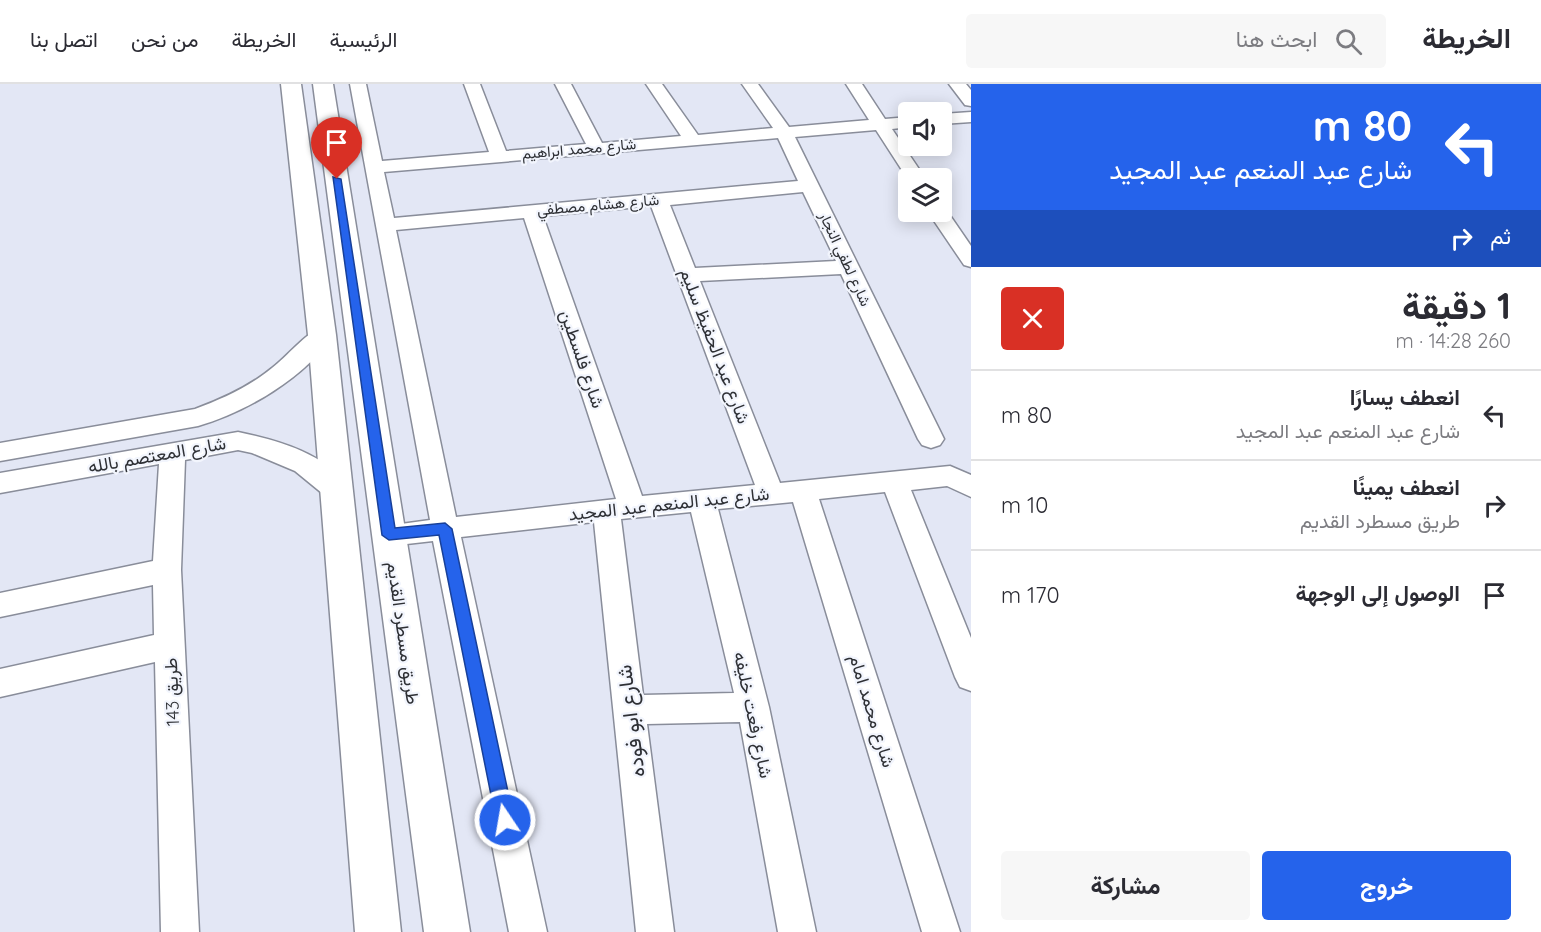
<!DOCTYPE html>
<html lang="ar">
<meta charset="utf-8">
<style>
:root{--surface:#fff;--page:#f7f7f7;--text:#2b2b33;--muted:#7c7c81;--line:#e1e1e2;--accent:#2563eb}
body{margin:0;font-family:Quicksand,Vazirmatn,sans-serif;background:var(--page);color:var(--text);direction:rtl;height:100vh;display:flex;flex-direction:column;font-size:22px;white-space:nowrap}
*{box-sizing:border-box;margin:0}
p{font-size:20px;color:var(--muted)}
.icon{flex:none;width:33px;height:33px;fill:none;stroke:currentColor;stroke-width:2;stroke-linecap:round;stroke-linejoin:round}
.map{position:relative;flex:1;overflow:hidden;direction:ltr}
.details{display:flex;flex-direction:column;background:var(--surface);width:570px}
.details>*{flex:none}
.hud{background:#2563eb;color:#fff;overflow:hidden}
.controls{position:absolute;left:898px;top:18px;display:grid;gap:12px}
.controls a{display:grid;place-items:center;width:54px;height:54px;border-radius:6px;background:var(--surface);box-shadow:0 3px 15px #0003;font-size:30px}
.pin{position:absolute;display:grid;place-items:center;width:51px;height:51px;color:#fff;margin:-62px -26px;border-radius:50% 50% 50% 0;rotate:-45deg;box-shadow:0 0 6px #0007}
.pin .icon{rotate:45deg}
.me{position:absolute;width:66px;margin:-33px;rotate:348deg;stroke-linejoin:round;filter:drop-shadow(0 0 4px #0008)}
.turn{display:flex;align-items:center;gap:21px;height:126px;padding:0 30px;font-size:27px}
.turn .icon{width:78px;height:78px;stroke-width:2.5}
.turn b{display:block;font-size:42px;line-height:51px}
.then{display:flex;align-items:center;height:57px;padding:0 30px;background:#0003;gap:12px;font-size:22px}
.round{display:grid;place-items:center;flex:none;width:63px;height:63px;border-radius:6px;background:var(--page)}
.summary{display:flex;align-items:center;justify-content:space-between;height:102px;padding:0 30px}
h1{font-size:36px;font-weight:700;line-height:45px}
.primary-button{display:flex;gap:12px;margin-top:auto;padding:12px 30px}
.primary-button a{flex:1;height:69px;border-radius:6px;background:var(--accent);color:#fff;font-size:24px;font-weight:700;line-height:69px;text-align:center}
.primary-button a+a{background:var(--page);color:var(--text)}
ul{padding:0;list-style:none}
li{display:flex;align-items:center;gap:18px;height:90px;padding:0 30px;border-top:2px solid var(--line)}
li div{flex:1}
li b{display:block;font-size:22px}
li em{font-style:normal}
header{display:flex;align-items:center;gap:36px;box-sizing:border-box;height:84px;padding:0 30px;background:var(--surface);border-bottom:2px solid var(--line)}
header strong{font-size:28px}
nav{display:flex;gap:33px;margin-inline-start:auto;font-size:21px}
.search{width:420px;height:54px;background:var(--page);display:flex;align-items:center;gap:15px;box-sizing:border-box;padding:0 21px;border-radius:6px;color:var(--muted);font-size:22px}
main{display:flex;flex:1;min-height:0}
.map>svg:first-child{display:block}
</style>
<header>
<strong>الخريطة</strong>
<div class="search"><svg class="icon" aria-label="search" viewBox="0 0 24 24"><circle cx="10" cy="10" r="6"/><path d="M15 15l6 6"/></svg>ابحث هنا</div>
<nav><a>الرئيسية</a><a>الخريطة</a><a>من نحن</a><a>اتصل بنا</a></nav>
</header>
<main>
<section class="details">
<div class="hud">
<div class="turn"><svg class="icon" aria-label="left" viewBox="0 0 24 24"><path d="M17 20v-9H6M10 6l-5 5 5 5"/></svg><div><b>80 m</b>شارع عبد المنعم عبد المجيد</div></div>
<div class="then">ثم<svg class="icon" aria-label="right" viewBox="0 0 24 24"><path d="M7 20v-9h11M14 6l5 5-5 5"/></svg></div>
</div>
<div class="summary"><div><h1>1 دقيقة</h1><p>260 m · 14:28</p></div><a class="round" style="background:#d93025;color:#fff"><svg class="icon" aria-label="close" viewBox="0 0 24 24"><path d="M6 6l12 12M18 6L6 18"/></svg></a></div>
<ul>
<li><svg class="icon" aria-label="left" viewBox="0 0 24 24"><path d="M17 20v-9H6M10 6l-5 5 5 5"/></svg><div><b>انعطف يسارًا</b><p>شارع عبد المنعم عبد المجيد</p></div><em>80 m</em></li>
<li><svg class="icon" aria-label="right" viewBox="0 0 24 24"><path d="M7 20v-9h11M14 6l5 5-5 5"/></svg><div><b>انعطف يمينًا</b><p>طريق مسطرد القديم</p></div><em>10 m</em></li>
<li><svg class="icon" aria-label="arrive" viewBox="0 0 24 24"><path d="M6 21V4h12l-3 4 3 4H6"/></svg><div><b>الوصول إلى الوجهة</b></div><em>170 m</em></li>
</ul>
<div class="primary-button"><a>خروج</a><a>مشاركة</a></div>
</section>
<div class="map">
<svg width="971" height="848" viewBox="0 0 971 848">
<rect width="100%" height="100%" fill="#e3e7f5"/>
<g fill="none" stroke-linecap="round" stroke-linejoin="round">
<defs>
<path id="minor" d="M 350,0 L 366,0 L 382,77 L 489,68 L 464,0 L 480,0 L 506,67 L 586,60 L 555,0 L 571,0 L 602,59 L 681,52 L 646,0 L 662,0 L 698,51 L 773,44 L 742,0 L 758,0 L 789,43 L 869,36 L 846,0 L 862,0 L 885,35 L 909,33 L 909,43 L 892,45 L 925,94 L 909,94 L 909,97 L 876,46 L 795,53 L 944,355 L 940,361 L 931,364 L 922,361 L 918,355 L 841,190 L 700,197 L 780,399 L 950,382 L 971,391 L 971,413 L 947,402 L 911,406 L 971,554 L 971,607 L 960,603 L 955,593 L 885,408 L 819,415 L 960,848 L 922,848 L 793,418 L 718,425 L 769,623 L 816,848 L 778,848 L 740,638 L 647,640 L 674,848 L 636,848 L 594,438 L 461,453 L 547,848 L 509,848 L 433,457 L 389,462 L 379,459 L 375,451 L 379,443 L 430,436 ZM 778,54 L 798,97 L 394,134 L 384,88 ZM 803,108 L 836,177 L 695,184 L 670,121 ZM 651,122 L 755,401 L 642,412 L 543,132 ZM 524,134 L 616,415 L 456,433 L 396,146 ZM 691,428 L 734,609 L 643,611 L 621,435 Z
M 949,0 L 966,0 L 971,6 L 971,22 L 965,21 Z
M 971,28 L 971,38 L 942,40 L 942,30 Z
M 942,123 L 945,124 L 971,162 L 971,183 L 964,181 L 928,128 L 942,128 Z
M 322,244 L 330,246 L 333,251 C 305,294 246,328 198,342 L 0,377 L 0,359 L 195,325 C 222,315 249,303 272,284 C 287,273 306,248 322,244 Z
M 238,348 C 276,356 330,370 350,407 L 346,414 L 337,417 L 328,414 L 295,387 L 252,369 L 238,366 L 185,376 L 181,486 L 199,848 L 161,848 L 155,578 L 0,613 L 0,585 L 154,551 L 153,501 L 0,533 L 0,509 L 153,477 L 159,380 L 0,409 L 0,389 Z"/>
<path id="secondary" d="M 281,0 L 301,0 L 336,251 L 401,848 L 355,848 L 308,251 Z
M 313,0 L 333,0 L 470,848 L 424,848 Z"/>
</defs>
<use href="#minor" stroke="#898d9a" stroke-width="3"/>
<use href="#secondary" stroke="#898d9a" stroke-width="3"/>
<use href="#minor" fill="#fff" fill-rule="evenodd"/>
<use href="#secondary" fill="#fff" fill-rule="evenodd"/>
</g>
<path fill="#2563eb" stroke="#184099" stroke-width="1.5" d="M 333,93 L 341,95 L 395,444 L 445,439 L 452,445 L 514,736 L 511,742 L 505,745 L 499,742 L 496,736 L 439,451 L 389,456 L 382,451 Z"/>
<g text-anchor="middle" stroke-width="4.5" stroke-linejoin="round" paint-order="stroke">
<g font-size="15" fill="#2e3035" stroke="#f2f5fd">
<text transform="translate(579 65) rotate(-5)" y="5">شارع محمد ابراهيم</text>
<text transform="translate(598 121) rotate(-5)" y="5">شارع هشام مصطفي</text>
<text transform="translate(845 175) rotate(65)" y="5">شارع لطفي النجار</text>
</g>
<g font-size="18" fill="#2e3035" stroke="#f2f5fd">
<text transform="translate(715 262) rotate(69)" y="6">شارع عبد الحفيظ سليم</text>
<text transform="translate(582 275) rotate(71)" y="6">شارع فلسطين</text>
<text transform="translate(157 371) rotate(-10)" y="6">شارع المعتصم بالله</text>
<text transform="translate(669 420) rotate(-6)" y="6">شارع عبد المنعم عبد المجيد</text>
<text transform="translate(403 549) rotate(82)" y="6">طريق مسطرد القديم</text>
<text transform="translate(172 608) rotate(-92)" y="6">طريق 143</text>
<text transform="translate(872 627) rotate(73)" y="6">شارع محمد امام</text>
<text transform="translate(753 631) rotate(78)" y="6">شارع رفعت خليفه</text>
</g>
<g font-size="21" fill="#2e3035" stroke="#f2f5fd">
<text transform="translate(631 637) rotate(-97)" y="7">شارع ابو فوده</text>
</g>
</g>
</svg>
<div class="controls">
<a><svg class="icon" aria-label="sound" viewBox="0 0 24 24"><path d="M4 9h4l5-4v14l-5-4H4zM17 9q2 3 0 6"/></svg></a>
<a><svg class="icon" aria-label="layers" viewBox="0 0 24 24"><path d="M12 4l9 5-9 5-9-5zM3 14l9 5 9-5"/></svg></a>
</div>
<div class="pin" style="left:337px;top:95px;background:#d93025"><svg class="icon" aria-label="arrive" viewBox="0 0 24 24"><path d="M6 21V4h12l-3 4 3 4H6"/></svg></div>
<svg class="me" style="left:505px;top:736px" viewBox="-20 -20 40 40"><circle r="17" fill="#2563eb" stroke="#fff" stroke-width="3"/><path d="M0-11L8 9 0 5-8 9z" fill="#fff"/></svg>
</div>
</main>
